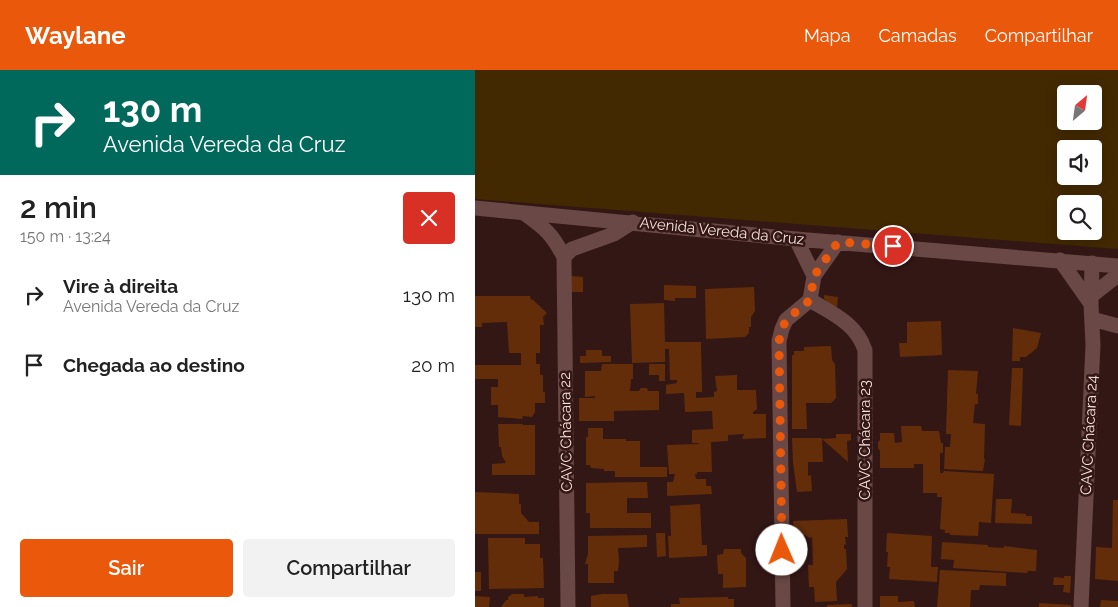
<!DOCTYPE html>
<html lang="pt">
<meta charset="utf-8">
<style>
:root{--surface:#fff;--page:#f2f2f2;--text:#222;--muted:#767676;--accent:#ea580c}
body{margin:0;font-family:Raleway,sans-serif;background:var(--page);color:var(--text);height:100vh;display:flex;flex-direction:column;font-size:19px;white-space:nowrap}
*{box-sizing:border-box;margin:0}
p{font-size:16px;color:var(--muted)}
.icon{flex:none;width:28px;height:28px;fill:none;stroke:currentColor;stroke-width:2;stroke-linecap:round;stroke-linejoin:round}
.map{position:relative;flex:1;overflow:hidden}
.side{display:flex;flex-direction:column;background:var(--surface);width:475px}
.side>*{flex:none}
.hud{background:#00695c;color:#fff;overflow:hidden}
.needle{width:32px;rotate:29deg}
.fabs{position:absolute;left:582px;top:15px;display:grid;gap:10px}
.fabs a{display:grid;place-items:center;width:45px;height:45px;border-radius:5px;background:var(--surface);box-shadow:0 2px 12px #0003;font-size:25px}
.pin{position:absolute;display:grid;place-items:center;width:42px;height:42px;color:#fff;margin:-21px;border:2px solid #fff;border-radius:50%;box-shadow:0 1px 5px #0007}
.me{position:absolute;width:55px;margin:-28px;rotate:359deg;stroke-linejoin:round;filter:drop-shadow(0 0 4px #0008)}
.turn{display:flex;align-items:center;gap:18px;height:105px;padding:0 20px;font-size:22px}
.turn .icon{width:65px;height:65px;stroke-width:2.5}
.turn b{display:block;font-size:35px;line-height:42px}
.round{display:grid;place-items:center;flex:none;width:52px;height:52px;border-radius:5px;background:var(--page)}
.head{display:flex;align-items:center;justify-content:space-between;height:85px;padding:0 20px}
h1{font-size:30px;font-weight:600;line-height:38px}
.cta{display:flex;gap:10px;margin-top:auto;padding:10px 20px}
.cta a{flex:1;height:58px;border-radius:5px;background:var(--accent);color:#fff;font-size:20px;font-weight:600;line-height:58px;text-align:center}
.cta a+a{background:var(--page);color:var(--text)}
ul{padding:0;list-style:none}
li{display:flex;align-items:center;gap:15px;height:70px;padding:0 20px}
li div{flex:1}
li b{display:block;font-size:19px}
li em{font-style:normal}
header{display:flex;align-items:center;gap:30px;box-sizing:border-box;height:70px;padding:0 25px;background:var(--accent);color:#fff}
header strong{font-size:24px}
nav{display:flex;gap:28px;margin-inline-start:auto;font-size:18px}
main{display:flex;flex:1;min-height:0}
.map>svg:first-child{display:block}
</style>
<header>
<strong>Waylane</strong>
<nav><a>Mapa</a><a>Camadas</a><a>Compartilhar</a></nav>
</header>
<main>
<section class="side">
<div class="hud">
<div class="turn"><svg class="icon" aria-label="right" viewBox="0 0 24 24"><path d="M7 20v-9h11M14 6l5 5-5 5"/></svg><div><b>130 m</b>Avenida Vereda da Cruz</div></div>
</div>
<div class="head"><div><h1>2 min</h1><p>150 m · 13:24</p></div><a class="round" style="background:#d93025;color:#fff"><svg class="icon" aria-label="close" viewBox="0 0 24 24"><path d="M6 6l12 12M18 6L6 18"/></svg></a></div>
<ul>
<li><svg class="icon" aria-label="right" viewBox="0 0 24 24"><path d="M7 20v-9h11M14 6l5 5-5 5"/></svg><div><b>Vire à direita</b><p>Avenida Vereda da Cruz</p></div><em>130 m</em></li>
<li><svg class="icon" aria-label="arrive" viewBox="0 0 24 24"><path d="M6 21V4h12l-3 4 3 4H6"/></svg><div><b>Chegada ao destino</b></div><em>20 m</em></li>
</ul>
<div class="cta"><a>Sair</a><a>Compartilhar</a></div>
</section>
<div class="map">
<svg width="643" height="537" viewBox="0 0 643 537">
<rect width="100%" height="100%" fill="#331715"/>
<path fill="#432902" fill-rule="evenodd" d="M 0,0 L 643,0 L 643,179 L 0,129 ZM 591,24 L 619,24 L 619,51 L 591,51 ZM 591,79 L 619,79 L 619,106 L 591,106 ZM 591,134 L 619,134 L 619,161 L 591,161 Z"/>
<path fill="#642d0a" d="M 97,206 L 108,207 L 108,222 L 92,222 L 91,207 Z
M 189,215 L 221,216 L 221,228 L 200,228 L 200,231 L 189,230 Z
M 279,217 L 280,241 L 276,247 L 276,257 L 274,257 L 274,263 L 270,267 L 231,269 L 230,219 Z
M 349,225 L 363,227 L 362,237 L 354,236 L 349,228 Z
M 0,226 L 55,226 L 56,230 L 57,229 L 72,243 L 68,247 L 69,255 L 65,255 L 65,283 L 61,283 L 61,294 L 65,294 L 65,305 L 68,305 L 68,322 L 70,322 L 70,333 L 60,333 L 60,342 L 57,347 L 48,346 L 47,349 L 23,347 L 23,335 L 16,335 L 16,317 L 23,317 L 23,309 L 0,309 L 0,295 L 46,295 L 46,283 L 34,283 L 32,252 L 7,253 L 7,257 L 0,257 Z
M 189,233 L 190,272 L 226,272 L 227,322 L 221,322 L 221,328 L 239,327 L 239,322 L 242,321 L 240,306 L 262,305 L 262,320 L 281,320 L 282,339 L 278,342 L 278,344 L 291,344 L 291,368 L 267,369 L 269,364 L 253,365 L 253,371 L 236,372 L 237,402 L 222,402 L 222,404 L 220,404 L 221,409 L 231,409 L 231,416 L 236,416 L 237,424 L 192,426 L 192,412 L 198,412 L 200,404 L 194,404 L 192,375 L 224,374 L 223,373 L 217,373 L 217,360 L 238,359 L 237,341 L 210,342 L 209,323 L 191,324 L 191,315 L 202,313 L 202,310 L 195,310 L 194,279 L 190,279 L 190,292 L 157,293 L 155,234 Z
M 466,251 L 467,285 L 425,287 L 424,273 L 432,273 L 432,252 Z
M 538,258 L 566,263 L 562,278 L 551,287 L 545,287 L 545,291 L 537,291 Z
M 356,276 L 357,290 L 360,294 L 361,328 L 356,333 L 331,333 L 332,359 L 317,359 L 317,285 L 319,285 L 319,281 L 329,281 L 329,277 Z
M 111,280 L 127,280 L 127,286 L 136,286 L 136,292 L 105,293 L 105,286 L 111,286 Z
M 127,294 L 158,294 L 158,309 L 156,309 L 155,321 L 164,321 L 166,318 L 172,318 L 173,321 L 184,321 L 184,340 L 139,341 L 139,351 L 104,351 L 104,328 L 120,328 L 120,326 L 110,327 L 110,301 L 126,301 Z
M 174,294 L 190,294 L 190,311 L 184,311 L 184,305 L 174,305 Z
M 537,298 L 548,298 L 546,356 L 534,355 Z
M 473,300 L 503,301 L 501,324 L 503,324 L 503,334 L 500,334 L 498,353 L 510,354 L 509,389 L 510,389 L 508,401 L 469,399 L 470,377 L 475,377 L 476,364 L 471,364 Z
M 23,354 L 48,354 L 48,355 L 60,355 L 60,405 L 17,405 L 17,394 L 31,393 L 27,386 L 26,377 L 24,377 Z
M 426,356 L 446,356 L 447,361 L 464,361 L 466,373 L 468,373 L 468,383 L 465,383 L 465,403 L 468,403 L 469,401 L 519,404 L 516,453 L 504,452 L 503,466 L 475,465 L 475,463 L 470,463 L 470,460 L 465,459 L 467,427 L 462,427 L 462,423 L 448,423 L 448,394 L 439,394 L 439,398 L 405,398 L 405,381 L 403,378 L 403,372 L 405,370 L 405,363 L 419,363 L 420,373 L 427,372 Z
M 113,358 L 128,358 L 128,369 L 151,369 L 151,371 L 165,371 L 165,397 L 192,397 L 192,407 L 140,407 L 140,401 L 129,401 L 129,399 L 116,398 L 115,395 L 111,395 L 111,367 L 113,367 Z
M 361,364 L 376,364 L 376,370 L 372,371 L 373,392 L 347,369 L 361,368 Z
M 317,368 L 347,368 L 348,392 L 333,392 L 333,406 L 336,405 L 337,421 L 322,422 L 318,393 Z
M 172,412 L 173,428 L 152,428 L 152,443 L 176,443 L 176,458 L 115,458 L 115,443 L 111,443 L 111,413 Z
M 0,422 L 44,424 L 44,434 L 46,434 L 46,443 L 54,452 L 64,452 L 64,464 L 0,464 Z
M 521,429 L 537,429 L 536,443 L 551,444 L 551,446 L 557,446 L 557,454 L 520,453 Z
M 638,430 L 643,430 L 643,511 L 620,509 L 621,477 L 637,478 Z
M 225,434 L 227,475 L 232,475 L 232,486 L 194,488 L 193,466 L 196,466 L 195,436 Z
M 372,449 L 373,467 L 370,467 L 371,475 L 369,474 L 369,479 L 371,479 L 372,499 L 361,512 L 362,531 L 340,532 L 339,517 L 334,517 L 333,495 L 338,495 L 337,467 L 334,468 L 330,465 L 318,465 L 318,451 Z
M 181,463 L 190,463 L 191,486 L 182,487 Z
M 412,463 L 457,466 L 456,497 L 463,497 L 462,512 L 414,509 L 415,497 L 412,497 L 413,482 L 411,482 Z
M 172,465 L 172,477 L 143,478 L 144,491 L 143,501 L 139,501 L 139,513 L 113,513 L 113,494 L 110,494 L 113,484 L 113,466 Z
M 13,468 L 50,468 L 50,474 L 65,474 L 65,488 L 68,488 L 69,518 L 14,519 Z
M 467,472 L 513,475 L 513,477 L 529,478 L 529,476 L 562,480 L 561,501 L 553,501 L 552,503 L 478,498 L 479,490 L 466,489 Z
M 249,479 L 266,479 L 266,483 L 271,488 L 271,517 L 248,518 L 248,504 L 243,504 L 242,485 L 248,484 Z
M 465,500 L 531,503 L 531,516 L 505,515 L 504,520 L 496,520 L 495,537 L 462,537 Z
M 0,502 L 6,502 L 6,521 L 0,521 Z
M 589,506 L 596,506 L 595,523 L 588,522 L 589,515 L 578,515 L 579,507 L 589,508 Z
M 37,524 L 49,524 L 49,527 L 63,526 L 63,528 L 69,528 L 69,537 L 26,537 L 31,530 L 33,530 L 33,527 Z
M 127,524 L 152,524 L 154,537 L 116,537 L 116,526 Z
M 0,526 L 15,527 L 14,537 L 0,537 Z
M 405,526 L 423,526 L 423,532 L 439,531 L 440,537 L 405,537 Z
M 253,527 L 253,529 L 259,529 L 259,537 L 196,537 L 196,534 L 205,534 L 204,528 Z
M 626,530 L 643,531 L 643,537 L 625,537 Z
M 564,533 L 596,535 L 596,537 L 564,537 Z
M 377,534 L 377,537 L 352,537 L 352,535 Z"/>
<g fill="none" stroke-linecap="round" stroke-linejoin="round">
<path stroke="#694845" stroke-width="15" d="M 0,138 L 321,169 L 643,196
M 50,144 C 71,159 77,164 89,187 L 93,537
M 321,169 L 339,206
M 89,187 L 97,179 L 139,164 L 158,152
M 585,190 L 616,234
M 616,226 L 643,205
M 335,230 C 358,244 381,253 390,280 L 390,537
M 617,249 L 643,256
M 308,537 L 304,271 L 307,259 L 311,250 L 335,230 L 339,206 L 363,172
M 606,537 L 618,275 L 616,234 L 617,193"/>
</g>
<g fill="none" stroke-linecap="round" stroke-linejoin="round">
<path stroke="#ea580c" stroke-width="9" stroke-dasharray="0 16.2" d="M 307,480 L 304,271 L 307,259 L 311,250 L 335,230 L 339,206 L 363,172 L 418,176"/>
</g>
<g text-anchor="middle" stroke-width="5" stroke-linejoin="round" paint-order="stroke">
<g font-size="15" fill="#f6e1de" stroke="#331715">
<text transform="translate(247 161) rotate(6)" y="5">Avenida Vereda da Cruz</text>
<text transform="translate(91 362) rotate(-91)" y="5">CAVC Chácara 22</text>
<text transform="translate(614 365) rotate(-87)" y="5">CAVC Chácara 24</text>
<text transform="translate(390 370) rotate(-90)" y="5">CAVC Chácara 23</text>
</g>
</g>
</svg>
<div class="fabs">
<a><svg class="needle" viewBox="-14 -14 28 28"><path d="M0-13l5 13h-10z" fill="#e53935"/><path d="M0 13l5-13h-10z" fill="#767676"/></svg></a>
<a><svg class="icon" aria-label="sound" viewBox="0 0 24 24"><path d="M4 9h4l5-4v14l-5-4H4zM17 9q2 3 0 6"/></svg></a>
<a><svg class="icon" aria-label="search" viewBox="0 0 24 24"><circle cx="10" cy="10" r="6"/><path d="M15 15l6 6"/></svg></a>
</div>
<div class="pin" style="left:418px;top:176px;background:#d93025"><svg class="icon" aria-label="arrive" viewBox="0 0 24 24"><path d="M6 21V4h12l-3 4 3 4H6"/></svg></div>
<svg class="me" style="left:307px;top:480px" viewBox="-20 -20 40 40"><circle r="19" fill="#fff"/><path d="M0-13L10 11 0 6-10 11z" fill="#ea580c"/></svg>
</div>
</main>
